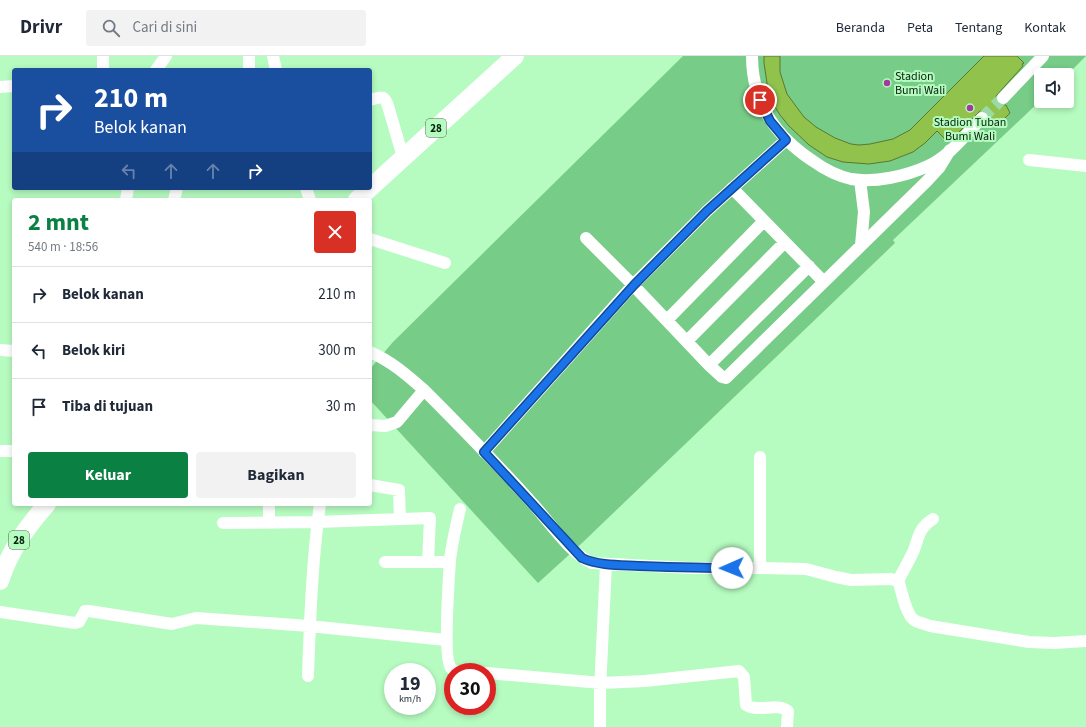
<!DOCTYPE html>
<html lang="id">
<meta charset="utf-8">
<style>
:root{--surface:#fff;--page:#f2f2f3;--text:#1f2937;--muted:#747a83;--line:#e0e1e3;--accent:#0b8043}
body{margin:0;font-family:"Source Sans 3",sans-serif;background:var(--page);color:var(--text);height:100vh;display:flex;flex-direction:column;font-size:15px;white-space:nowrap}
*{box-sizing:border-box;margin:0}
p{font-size:13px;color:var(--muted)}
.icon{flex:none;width:22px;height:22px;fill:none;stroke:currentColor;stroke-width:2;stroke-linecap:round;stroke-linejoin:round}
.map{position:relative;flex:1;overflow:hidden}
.drawer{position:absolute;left:12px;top:142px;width:360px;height:308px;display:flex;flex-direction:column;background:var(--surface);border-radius:4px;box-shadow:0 2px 6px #0003}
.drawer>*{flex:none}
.hud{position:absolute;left:12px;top:12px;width:360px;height:122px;border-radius:4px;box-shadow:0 2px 6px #0003;background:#1a4fa0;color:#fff;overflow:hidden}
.tools{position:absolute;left:1034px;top:12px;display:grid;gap:8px}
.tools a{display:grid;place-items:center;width:40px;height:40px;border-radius:4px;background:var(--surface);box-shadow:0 2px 6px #0003;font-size:20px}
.speed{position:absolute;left:384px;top:607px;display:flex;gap:8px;font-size:20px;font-weight:700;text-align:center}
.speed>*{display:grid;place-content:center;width:52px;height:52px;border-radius:50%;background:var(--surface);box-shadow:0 2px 6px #0003;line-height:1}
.speed small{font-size:10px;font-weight:400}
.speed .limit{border:6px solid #d22;background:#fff;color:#111}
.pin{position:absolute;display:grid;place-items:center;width:34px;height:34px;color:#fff;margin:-17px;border:2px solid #fff;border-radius:50%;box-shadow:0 1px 4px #0007}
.me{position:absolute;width:44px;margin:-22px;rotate:269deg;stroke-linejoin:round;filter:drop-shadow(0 0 3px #0008)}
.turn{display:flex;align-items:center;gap:14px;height:84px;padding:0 16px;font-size:18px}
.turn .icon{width:52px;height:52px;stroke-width:2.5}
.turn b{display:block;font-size:28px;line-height:34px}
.lanes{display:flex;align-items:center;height:38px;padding:0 16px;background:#0003;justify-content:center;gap:20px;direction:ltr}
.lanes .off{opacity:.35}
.round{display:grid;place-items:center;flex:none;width:42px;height:42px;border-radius:4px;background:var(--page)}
.overview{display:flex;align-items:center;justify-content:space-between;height:68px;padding:0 16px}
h1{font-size:24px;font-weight:700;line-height:30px;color:var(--accent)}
.cta{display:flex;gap:8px;margin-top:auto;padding:8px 16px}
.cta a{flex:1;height:46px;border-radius:4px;background:var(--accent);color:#fff;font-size:16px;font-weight:700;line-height:46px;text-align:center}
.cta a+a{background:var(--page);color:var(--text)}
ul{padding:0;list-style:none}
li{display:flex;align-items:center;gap:12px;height:56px;padding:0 16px;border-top:1px solid var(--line)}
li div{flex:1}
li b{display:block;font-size:15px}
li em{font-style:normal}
header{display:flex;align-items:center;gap:24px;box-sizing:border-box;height:56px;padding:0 20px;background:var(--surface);border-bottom:1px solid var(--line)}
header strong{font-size:19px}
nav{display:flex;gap:22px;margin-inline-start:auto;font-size:14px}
.search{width:280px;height:36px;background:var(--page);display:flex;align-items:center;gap:10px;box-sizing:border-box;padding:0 14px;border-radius:4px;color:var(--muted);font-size:15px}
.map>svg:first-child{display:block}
</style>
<header>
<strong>Drivr</strong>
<div class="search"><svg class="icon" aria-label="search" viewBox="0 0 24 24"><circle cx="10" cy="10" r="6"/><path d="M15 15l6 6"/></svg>Cari di sini</div>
<nav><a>Beranda</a><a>Peta</a><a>Tentang</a><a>Kontak</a></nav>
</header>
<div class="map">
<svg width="1086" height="671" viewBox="0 0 1086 671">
<rect width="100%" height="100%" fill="#b6fbc0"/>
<path fill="#77cc87" d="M 683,0 L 1086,0 L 1067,19 L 1041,19 L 1041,44 L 893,184 L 895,187 L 582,487 L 538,527 L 370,344 L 370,313 L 393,286 Z"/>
<path fill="#91c24b" stroke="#5a7831" d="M 764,0 L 780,0 L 780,16 L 787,38 L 804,61 L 816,71 L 835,82 L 851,88 L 859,89 L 870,88 L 893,83 L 910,74 L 984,0 L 1017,0 L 1024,7 L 1022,8 L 1023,10 L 996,40 L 996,44 L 998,47 L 1002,49 L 1006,49 L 1010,57 L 998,69 L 989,65 L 989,60 L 987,56 L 980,55 L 951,84 L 950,83 L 947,85 L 937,75 L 925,87 L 913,96 L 890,105 L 869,108 L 843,106 L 827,101 L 809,89 L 789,70 L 780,59 L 772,46 L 768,34 L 764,7 Z"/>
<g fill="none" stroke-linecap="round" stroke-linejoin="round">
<path stroke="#9bdaa5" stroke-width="12" stroke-dasharray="12 6" stroke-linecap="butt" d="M 982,62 L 1003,42"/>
<path stroke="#fff" stroke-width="12" d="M 103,0 L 103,14
M 249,0 L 249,14
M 273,0 L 276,14
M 752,0 C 752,47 775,80 813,105 C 824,113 838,120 851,123 C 876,127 906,120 928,110 C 950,100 966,78 982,62
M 156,14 L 166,0
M 0,31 L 14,30
M 1003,42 L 1043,0
M 370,44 C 381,41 384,38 388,50 L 403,101
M 1029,104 L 1086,110
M 860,124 L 864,156 L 861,189
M 306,132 L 310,144
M 732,132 L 824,226
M 126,144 L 128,132
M 174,144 L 177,132
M 586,182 L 633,229 L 709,309 L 722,321 L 726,322 L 927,125 L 939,112 L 950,94
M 370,183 L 445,207
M 667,264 L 764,165
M 687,285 L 785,186
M 0,294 L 14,295
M 370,296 C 391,305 407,319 424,334 C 461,371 499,410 534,449 C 550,467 570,497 592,507 L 690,512 L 760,512 L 806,513 L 836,521 L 851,524 L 891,523 L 898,525 L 899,527 C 902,537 906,558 914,564 C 919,567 925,568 930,570 L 1029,586 L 1054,587 L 1086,585
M 709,309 L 809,210
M 370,369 L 385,370 L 397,366 L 424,334
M 0,395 L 12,395
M 484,396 L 633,229 L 707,155 L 786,84
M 370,429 L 399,434 L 400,463
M 269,448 L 269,467
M 460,453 C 456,470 452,487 450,504 C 449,520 443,603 451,612 C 454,617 466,616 471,616
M 223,467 L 317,466 L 430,462 L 428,506
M 385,506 L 450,506
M 760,512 L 760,401
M 898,525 C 903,515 909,505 914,494 C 919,480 919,472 933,463
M 0,556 L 75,567 L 79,566 L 85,555 L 89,555 L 172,568 L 196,562 L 309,570 L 446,584
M 487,617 L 601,627 L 645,625 L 739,615 L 744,621 L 746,649 C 759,657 776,646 788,655 L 787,671
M 308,620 C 310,563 312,505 320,448
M 600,671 L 600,634 L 606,508"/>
<path stroke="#fff" stroke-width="18" d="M 357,144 L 515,0
M 0,525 C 10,494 26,472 47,448"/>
</g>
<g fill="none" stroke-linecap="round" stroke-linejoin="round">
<defs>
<path id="route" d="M 732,512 C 701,512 670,511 639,510 C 620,509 600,510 582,502 L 484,396 L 634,229 L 707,155 L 786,84 L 770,65 L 760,44"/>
</defs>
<use href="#route" stroke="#114b97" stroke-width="10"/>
<use href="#route" stroke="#1a73e8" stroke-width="7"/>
</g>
<g fill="#a03a9e" stroke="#b6fbc0" stroke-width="1.5">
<circle cx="887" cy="27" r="4"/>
<circle cx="970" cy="52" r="4"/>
</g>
<g text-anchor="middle" stroke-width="4" stroke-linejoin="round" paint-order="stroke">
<g fill="#b6fbc0" stroke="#3a6242" stroke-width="1">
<rect x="426" y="63" width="20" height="18" rx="3"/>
<rect x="9" y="475" width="20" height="18" rx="3"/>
</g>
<g font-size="11" font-weight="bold" fill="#05210c">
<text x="436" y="76">28</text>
<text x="19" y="488">28</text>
</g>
<g font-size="12" fill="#05210c" stroke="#b6fbc0" text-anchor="start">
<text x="895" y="24">Stadion<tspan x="895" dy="14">Bumi Wali</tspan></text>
<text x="970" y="70" text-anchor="middle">Stadion Tuban<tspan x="970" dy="14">Bumi Wali</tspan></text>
</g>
</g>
</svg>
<div class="tools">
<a><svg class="icon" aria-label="sound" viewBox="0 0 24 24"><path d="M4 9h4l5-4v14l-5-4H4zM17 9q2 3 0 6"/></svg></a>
</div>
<div class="speed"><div>19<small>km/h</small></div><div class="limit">30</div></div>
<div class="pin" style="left:760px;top:44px;background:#d93025"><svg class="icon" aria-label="arrive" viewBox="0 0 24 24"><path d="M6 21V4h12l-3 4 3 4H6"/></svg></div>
<svg class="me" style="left:732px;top:512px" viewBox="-20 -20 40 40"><circle r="19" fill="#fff"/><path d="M0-13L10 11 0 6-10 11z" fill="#1a73e8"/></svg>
<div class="hud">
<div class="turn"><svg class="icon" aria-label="right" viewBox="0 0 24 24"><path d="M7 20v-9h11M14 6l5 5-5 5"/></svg><div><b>210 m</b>Belok kanan</div></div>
<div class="lanes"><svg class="icon off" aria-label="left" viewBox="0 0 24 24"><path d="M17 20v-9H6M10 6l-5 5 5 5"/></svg><svg class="icon off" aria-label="ahead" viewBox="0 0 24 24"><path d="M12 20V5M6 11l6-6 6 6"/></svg><svg class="icon off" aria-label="ahead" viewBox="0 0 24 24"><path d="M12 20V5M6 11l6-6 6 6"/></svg><svg class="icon" aria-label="right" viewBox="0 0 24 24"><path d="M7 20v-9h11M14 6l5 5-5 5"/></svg></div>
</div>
<section class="drawer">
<div class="overview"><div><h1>2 mnt</h1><p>540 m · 18:56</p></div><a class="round" style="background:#d93025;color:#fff"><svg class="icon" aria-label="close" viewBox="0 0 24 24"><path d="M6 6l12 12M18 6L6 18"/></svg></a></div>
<ul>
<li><svg class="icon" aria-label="right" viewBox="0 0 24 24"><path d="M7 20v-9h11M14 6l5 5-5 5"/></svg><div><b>Belok kanan</b></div><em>210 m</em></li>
<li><svg class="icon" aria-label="left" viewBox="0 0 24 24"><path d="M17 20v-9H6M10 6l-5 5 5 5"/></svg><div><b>Belok kiri</b></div><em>300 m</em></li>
<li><svg class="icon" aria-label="arrive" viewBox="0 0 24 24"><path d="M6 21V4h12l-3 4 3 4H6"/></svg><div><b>Tiba di tujuan</b></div><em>30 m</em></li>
</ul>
<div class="cta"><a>Keluar</a><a>Bagikan</a></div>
</section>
</div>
